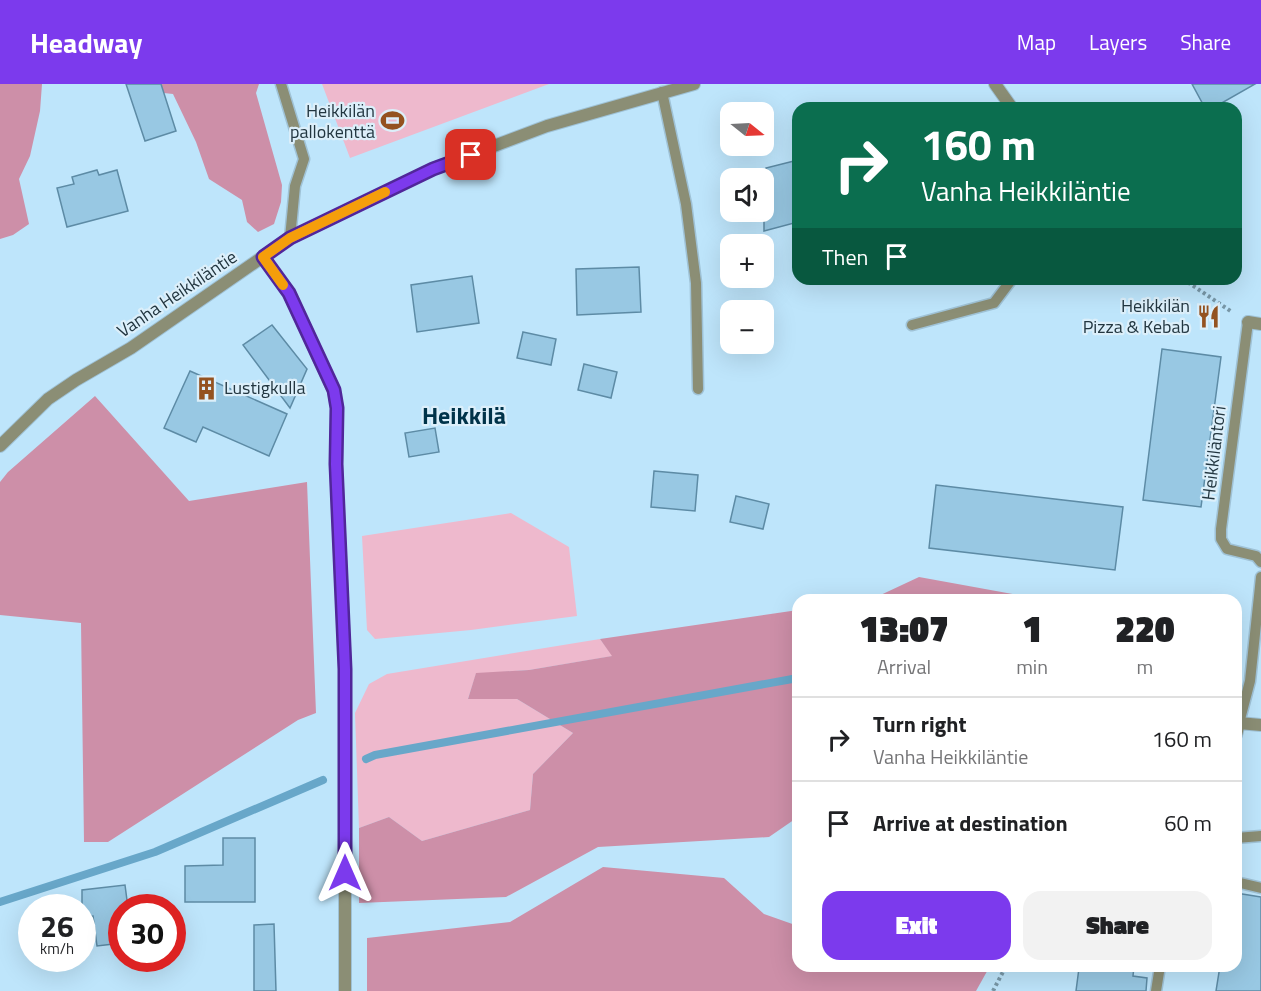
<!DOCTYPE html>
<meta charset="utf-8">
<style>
:root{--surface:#fff;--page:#f2f2f2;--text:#202124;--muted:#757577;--line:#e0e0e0;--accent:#7c3aed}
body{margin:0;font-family:"Titillium Web",sans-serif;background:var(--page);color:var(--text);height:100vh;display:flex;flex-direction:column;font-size:22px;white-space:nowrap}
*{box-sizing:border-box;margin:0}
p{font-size:20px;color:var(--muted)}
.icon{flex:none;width:33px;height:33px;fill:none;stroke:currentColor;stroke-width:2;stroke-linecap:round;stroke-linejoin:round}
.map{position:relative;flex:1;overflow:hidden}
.drawer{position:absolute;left:792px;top:510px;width:450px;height:378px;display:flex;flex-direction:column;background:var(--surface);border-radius:18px;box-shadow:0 6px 24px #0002}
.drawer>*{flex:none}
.hud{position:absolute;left:792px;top:18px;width:450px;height:183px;border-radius:18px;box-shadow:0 6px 24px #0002;background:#0b6e4f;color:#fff;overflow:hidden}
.needle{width:39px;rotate:108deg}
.tools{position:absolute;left:720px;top:18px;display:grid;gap:12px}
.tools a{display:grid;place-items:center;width:54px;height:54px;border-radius:12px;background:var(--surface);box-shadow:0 6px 24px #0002;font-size:30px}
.speed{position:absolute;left:18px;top:810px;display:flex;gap:12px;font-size:30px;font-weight:700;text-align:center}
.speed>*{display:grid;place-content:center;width:78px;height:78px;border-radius:50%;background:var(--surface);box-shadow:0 6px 24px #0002;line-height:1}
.speed small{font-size:15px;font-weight:400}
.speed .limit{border:9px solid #d22;background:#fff;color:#111}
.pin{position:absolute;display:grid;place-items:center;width:51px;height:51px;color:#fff;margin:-26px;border-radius:12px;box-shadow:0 3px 9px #0006}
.me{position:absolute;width:66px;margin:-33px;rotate:0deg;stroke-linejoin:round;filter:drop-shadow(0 0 4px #0008)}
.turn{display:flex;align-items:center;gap:21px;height:126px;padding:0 30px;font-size:27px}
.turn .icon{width:78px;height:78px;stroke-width:2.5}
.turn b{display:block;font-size:42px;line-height:51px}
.then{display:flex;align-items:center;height:57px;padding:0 30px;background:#0003;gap:12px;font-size:22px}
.eta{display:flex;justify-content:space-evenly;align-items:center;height:102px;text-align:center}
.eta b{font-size:36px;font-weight:800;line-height:42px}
.cta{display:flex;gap:12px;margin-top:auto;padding:12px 30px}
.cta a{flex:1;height:69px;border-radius:18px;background:var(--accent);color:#fff;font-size:24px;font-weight:800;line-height:69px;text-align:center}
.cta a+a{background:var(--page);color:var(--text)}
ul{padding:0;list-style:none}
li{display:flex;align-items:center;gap:18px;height:84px;padding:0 30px;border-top:2px solid var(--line)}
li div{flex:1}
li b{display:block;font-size:22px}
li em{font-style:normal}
header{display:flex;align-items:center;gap:36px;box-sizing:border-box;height:84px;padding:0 30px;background:var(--accent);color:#fff}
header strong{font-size:28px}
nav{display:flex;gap:33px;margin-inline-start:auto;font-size:21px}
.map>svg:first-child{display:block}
</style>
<header>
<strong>Headway</strong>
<nav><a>Map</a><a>Layers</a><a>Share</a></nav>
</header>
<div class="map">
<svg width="1261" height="907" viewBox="0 0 1261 907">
<rect width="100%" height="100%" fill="#bee5fb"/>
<path fill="#eeb9cd" d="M 322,0 L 549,0 L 350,74 Z
M 511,429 L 569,463 L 577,532 L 471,546 L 375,555 L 367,546 L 362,452 Z
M 600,555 L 613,572 L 529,586 L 476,590 L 468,615 L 517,615 L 573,649 L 533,690 L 530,726 L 422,757 L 389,733 L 359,744 L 355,629 L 369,600 L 387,590 Z"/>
<path fill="#cd8fa8" d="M 0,0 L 42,0 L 40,27 L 30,72 L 19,95 L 29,140 L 13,151 L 0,155 Z
M 140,0 L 259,0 L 256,9 L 282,101 L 281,118 L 274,140 L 258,148 L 247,138 L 242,116 L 209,95 L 196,58 L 173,10 L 145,7 Z
M 95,312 L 189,417 L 307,398 L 316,629 L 298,636 L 108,758 L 84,758 L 81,539 L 0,531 L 0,398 L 8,388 Z
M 919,493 L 1045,516 L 866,516 L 872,515 Z
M 798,526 L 798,733 L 769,753 L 598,763 L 506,813 L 359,819 L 359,744 L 389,733 L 422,757 L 530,726 L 533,690 L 573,649 L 517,615 L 468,615 L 476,589 L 529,586 L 612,572 L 600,555 Z
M 603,783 L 724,794 L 764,830 L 798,842 L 798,882 L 990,882 L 976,907 L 367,907 L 367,854 L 510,838 Z"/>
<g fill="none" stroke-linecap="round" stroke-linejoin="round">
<path stroke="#68a7c9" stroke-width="8" d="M 366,675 L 375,671 L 798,594
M 0,818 L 155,768 L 323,696"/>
</g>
<path fill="#98c8e3" stroke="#5d8ba5" stroke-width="1.5" d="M 126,0 L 161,0 L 176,47 L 145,57 Z
M 1192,0 L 1255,0 L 1213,24 L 1205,24 Z
M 798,76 L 798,138 L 764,147 L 764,112 L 773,110 L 766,84 Z
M 97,86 L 99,91 L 117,86 L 128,127 L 67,143 L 57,104 L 74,100 L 72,93 Z
M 639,183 L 641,228 L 577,231 L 576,185 Z
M 472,192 L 479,239 L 417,248 L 411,201 Z
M 272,241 L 307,285 L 290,324 L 243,261 Z
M 523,248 L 556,255 L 551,281 L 517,274 Z
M 1162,265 L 1221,273 L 1201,423 L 1143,416 Z
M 584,280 L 617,288 L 611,314 L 578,306 Z
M 190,287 L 287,330 L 269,372 L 203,343 L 196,358 L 164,344 Z
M 435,344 L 439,368 L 409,373 L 405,349 Z
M 654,387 L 698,391 L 695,427 L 651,423 Z
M 936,401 L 1123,423 L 1115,486 L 929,464 Z
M 736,412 L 769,420 L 763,445 L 730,438 Z
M 223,754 L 255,754 L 255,818 L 185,818 L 185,782 L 223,781 Z
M 125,801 L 128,824 L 122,824 L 122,859 L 97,862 L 93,832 L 82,833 L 82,806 Z
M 1236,809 L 1261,813 L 1261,907 L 1216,907 L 1220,882 L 1236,882 Z
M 274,840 L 276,907 L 254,907 L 254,841 Z
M 1092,882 L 1134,882 L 1133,892 L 1147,894 L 1146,907 L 1076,907 L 1079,884 L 1092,886 Z"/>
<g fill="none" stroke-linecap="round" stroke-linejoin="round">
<defs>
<path id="lane" d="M 281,0 L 304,75 L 295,102 L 290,154
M 662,8 L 686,120 L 696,199 L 698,305
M 1248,238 L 1221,445 L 1221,455 L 1227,465 L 1256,472 L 1261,478
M 912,241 L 994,219 L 1012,195
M 1239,639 L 1250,597 L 1261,493
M 1236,754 L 1261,752
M 1236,798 L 1261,804
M 1156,907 L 1160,882"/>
<path id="street" d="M 995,0 L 1012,24
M 263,173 L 289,209 L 334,307 L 337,324 L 336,380 L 345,585 L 345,907
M 1248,238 L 1261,240
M 0,362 L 48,315 L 76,296 L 131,264 L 290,154 L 433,85 L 547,42 L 694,0
M 1236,651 L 1239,639 L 1261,641"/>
</defs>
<use href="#lane" stroke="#9fc2d6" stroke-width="13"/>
<use href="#street" stroke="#9fc2d6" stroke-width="14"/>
<path stroke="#7897a7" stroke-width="4" stroke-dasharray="3 3" stroke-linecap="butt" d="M 1183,195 L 1232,228
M 993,907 L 1006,882"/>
<use href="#lane" stroke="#8b8e75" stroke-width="10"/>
<use href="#street" stroke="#8b8e75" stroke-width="12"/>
</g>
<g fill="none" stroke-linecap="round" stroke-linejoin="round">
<defs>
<path id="route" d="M 345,789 L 345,585 L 336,380 L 337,324 L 334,306 L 289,209 L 263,173 L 290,154 L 433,85 L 471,71"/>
</defs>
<use href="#route" stroke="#51269a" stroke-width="15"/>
<use href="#route" stroke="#7c3aed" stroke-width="10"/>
<path stroke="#f59e0b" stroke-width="10" d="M 283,201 L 263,173 L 290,154 L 385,108"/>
</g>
<defs>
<symbol id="stadium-bare" viewBox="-9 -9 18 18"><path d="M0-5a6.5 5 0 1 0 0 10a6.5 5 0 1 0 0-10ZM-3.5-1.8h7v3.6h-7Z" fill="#945220" stroke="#dceffa" stroke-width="2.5" paint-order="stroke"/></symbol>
<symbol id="restaurant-bare" viewBox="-9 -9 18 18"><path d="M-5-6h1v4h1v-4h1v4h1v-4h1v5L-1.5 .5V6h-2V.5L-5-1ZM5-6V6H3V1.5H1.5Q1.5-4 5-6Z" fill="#945220" stroke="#dceffa" stroke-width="2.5" paint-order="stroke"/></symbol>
<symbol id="building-bare" viewBox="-9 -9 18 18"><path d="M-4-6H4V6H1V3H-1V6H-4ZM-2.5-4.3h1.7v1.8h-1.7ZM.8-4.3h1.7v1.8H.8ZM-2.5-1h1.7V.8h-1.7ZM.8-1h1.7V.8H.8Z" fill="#945220" stroke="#dceffa" stroke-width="2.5" paint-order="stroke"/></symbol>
</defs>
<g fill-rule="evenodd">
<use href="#stadium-bare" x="376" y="20" width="33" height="33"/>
<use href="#restaurant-bare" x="1192" y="216" width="33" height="33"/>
<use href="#building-bare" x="190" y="288" width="33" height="33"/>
</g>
<g text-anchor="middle" stroke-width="4.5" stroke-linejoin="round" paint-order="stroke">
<g font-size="18" fill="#223640" stroke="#dceffa" text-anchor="end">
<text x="375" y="33">Heikkilän<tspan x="375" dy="21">pallokenttä</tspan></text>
<text x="1190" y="228">Heikkilän<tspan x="1190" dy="21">Pizza &amp; Kebab</tspan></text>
<text x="224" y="310" text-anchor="start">Lustigkulla</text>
</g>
<g font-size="18" fill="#223640" stroke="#dceffa">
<text transform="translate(177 210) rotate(-34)" y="6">Vanha Heikkiläntie</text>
<text transform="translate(1214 369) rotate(-83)" y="6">Heikkiläntori</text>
</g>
<g font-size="24" font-weight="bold" fill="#003349" stroke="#dceffa">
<text x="464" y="340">Heikkilä</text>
</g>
</g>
</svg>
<div class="tools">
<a><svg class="needle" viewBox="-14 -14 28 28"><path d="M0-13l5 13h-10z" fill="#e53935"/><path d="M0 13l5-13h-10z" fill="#757577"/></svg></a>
<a><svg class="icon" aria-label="sound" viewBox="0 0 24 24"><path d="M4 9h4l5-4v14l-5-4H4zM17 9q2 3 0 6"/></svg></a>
<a>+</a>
<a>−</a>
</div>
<div class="speed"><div>26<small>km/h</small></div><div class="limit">30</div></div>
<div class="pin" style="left:471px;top:71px;background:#d93025"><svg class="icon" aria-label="arrive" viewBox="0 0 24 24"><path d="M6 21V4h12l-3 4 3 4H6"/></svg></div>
<svg class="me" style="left:345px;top:789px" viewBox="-20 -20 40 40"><path d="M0-17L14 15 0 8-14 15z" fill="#7c3aed" stroke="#fff" stroke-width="4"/></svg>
<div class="hud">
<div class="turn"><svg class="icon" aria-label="right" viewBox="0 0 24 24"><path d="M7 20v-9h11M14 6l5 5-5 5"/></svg><div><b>160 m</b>Vanha Heikkiläntie</div></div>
<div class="then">Then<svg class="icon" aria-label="arrive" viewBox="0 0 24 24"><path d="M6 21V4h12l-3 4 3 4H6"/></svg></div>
</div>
<section class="drawer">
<div class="eta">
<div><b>13:07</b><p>Arrival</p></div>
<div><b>1</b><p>min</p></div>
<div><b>220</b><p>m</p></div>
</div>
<ul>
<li><svg class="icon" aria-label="right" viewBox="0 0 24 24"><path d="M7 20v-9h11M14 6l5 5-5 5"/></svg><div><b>Turn right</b><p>Vanha Heikkiläntie</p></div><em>160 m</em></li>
<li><svg class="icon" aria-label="arrive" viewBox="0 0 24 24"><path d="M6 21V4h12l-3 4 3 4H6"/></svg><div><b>Arrive at destination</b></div><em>60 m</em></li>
</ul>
<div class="cta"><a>Exit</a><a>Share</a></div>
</section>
</div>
